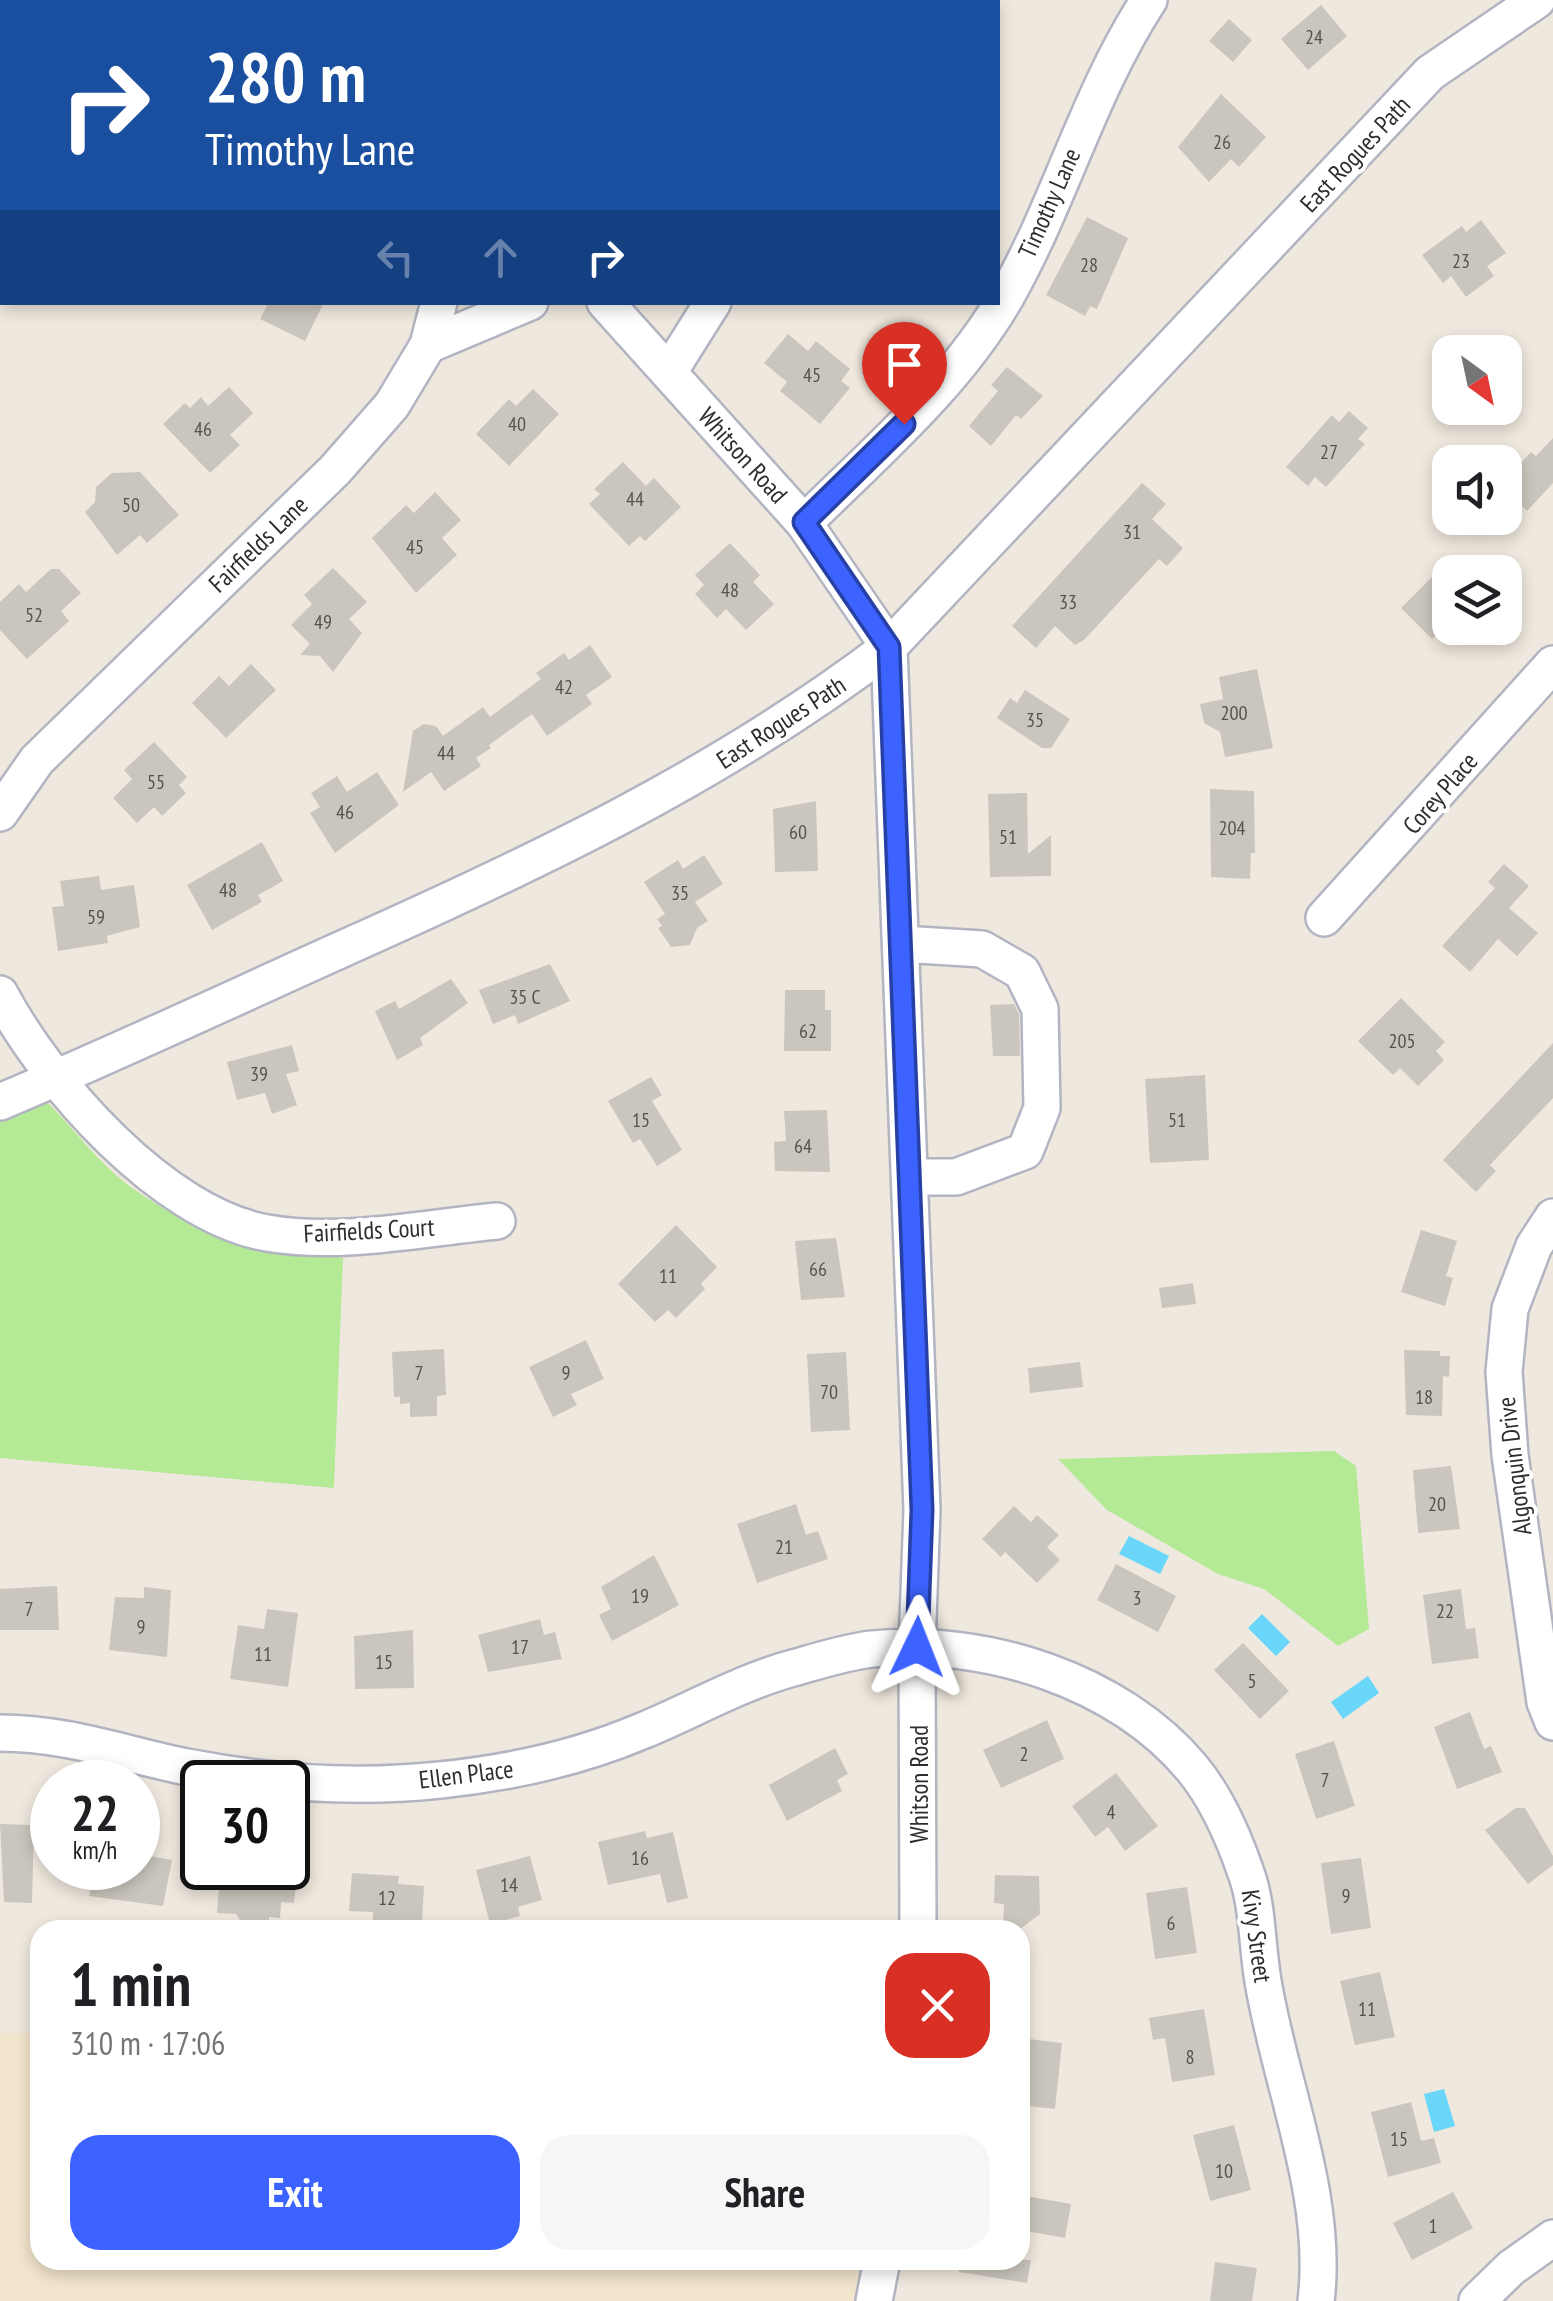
<!DOCTYPE html>
<meta charset="utf-8">
<style>
:root{--surface:#fff;--page:#f6f6f6;--text:#202124;--muted:#757577;--accent:#3c63ff}
body{margin:0;font-family:"PT Sans Narrow",sans-serif;background:var(--page);color:var(--text);height:100vh;display:flex;flex-direction:column;font-size:38px;white-space:nowrap}
*{box-sizing:border-box;margin:0}
p{font-size:32px;color:var(--muted)}
.icon{flex:none;width:55px;height:55px;fill:none;stroke:currentColor;stroke-width:2;stroke-linecap:round;stroke-linejoin:round}
.map{position:relative;flex:1;overflow:hidden}
.sheet{position:absolute;left:30px;top:1920px;width:1000px;height:350px;display:flex;flex-direction:column;background:var(--surface);border-radius:30px;box-shadow:0 5px 15px #0003}
.sheet>*{flex:none}
.banner{position:absolute;left:0px;top:0px;width:1000px;height:305px;box-shadow:0 5px 15px #0003;background:#1a4fa0;color:#fff;overflow:hidden}
.needle{width:65px;rotate:147deg}
.controls{position:absolute;left:1432px;top:335px;display:grid;gap:20px}
.controls a{display:grid;place-items:center;width:90px;height:90px;border-radius:20px;background:var(--surface);box-shadow:0 5px 15px #0003;font-size:50px}
.speed{position:absolute;left:30px;top:1760px;display:flex;gap:20px;font-size:50px;font-weight:700;text-align:center}
.speed>*{display:grid;place-content:center;width:130px;height:130px;border-radius:50%;background:var(--surface);box-shadow:0 5px 15px #0003;line-height:1}
.speed small{font-size:25px;font-weight:400}
.speed .limit{border:5px solid #111;border-radius:15px;background:#fff;color:#111}
.pin{position:absolute;display:grid;place-items:center;width:85px;height:85px;color:#fff;margin:-102px -42px;border-radius:50% 50% 50% 0;rotate:-45deg;box-shadow:0 0 10px #0007}
.pin .icon{rotate:45deg}
.me{position:absolute;width:110px;margin:-55px;rotate:2deg;stroke-linejoin:round;filter:drop-shadow(0 0 8px #0008)}
.turn{display:flex;align-items:center;gap:35px;height:210px;padding:0 40px;font-size:45px}
.turn .icon{width:130px;height:130px;stroke-width:2.5}
.turn b{display:block;font-size:70px;line-height:85px}
.lanes{display:flex;align-items:center;height:95px;padding:0 40px;background:#0003;justify-content:center;gap:50px;direction:ltr}
.lanes .off{opacity:.35}
.round{display:grid;place-items:center;flex:none;width:105px;height:105px;border-radius:30px;background:var(--page)}
.summary{display:flex;align-items:center;justify-content:space-between;height:170px;padding:0 40px}
h1{font-size:60px;font-weight:700;line-height:75px}
.cta{display:flex;gap:20px;margin-top:auto;padding:20px 40px}
.cta a{flex:1;height:115px;border-radius:30px;background:var(--accent);color:#fff;font-size:40px;font-weight:700;line-height:115px;text-align:center}
.cta a+a{background:var(--page);color:var(--text)}
.map>svg:first-child{display:block}
</style>
<div class="map">
<svg width="1553" height="2301" viewBox="0 0 1553 2301">
<rect width="100%" height="100%" fill="#efe8de"/>
<path fill="#f2e5cd" d="M 0,2033 L 40,2033 L 40,2260 L 865,2260 L 857,2301 L 0,2301 Z"/>
<path fill="#b4ea96" d="M 47,1102 C 73,1128 98,1162 128,1185 C 195,1234 262,1252 343,1258 L 334,1488 L 0,1458 L 0,1122 Z
M 1334,1451 L 1356,1466 L 1369,1629 L 1338,1646 L 1264,1589 L 1218,1574 L 1107,1510 L 1058,1459 Z"/>
<path fill="#69d6fa" d="M 1129,1536 L 1169,1556 L 1160,1574 L 1119,1554 Z
M 1262,1614 L 1290,1642 L 1276,1656 L 1248,1628 Z
M 1368,1676 L 1379,1693 L 1343,1719 L 1331,1702 Z
M 1444,2089 L 1455,2126 L 1434,2132 L 1424,2094 Z"/>
<path fill="#cbc6bd" d="M 1321,5 L 1347,36 L 1308,70 L 1281,39 Z
M 1229,19 L 1252,40 L 1233,62 L 1209,41 Z
M 1221,94 L 1266,137 L 1239,167 L 1231,159 L 1209,182 L 1178,147 Z
M 1087,217 L 1128,238 L 1097,309 L 1090,306 L 1085,316 L 1046,295 Z
M 1481,220 L 1506,253 L 1487,266 L 1494,276 L 1466,297 L 1451,276 L 1443,283 L 1422,255 L 1462,226 L 1466,232 Z
M 269,302 L 324,302 L 305,341 L 260,319 Z
M 788,334 L 808,351 L 816,341 L 850,369 L 841,381 L 850,388 L 820,424 L 780,391 L 787,382 L 764,363 Z
M 1007,367 L 1043,396 L 1021,419 L 1016,415 L 991,446 L 969,426 L 998,391 L 991,385 Z
M 229,387 L 253,413 L 230,435 L 240,445 L 210,473 L 163,424 L 185,403 L 190,408 L 201,397 L 208,406 Z
M 533,389 L 559,414 L 509,466 L 476,434 L 509,399 L 516,406 Z
M 1349,411 L 1368,428 L 1358,439 L 1365,444 L 1326,487 L 1315,477 L 1308,486 L 1286,467 L 1332,415 L 1339,422 Z
M 1553,438 L 1553,483 L 1527,511 L 1505,490 L 1505,480 L 1531,452 L 1536,456 Z
M 623,462 L 646,486 L 654,478 L 681,507 L 645,541 L 640,536 L 629,546 L 589,504 L 600,494 L 594,489 Z
M 140,472 L 179,515 L 147,543 L 140,535 L 117,555 L 85,512 L 95,502 L 96,487 L 112,473 Z
M 1142,483 L 1166,504 L 1152,519 L 1183,548 L 1167,566 L 1159,559 L 1084,640 L 1075,645 L 1055,626 L 1036,648 L 1012,626 Z
M 435,492 L 461,520 L 442,538 L 457,555 L 416,593 L 372,538 L 406,505 L 414,513 Z
M 730,543 L 760,575 L 753,582 L 774,604 L 746,630 L 726,609 L 717,618 L 695,594 L 704,585 L 695,575 Z
M 1450,559 L 1450,621 L 1432,639 L 1401,608 Z
M 333,568 L 367,602 L 349,619 L 362,633 L 333,672 L 320,656 L 300,655 L 310,644 L 291,625 L 312,604 L 304,595 Z
M 51,569 L 59,569 L 81,593 L 61,611 L 69,621 L 27,659 L 0,630 L 0,602 L 19,584 L 26,592 Z
M 590,645 L 612,677 L 586,695 L 592,704 L 547,736 L 532,714 L 489,745 L 491,748 L 476,758 L 481,766 L 444,791 L 431,772 L 403,792 L 413,731 L 424,724 L 436,726 L 443,736 L 483,707 L 490,717 L 541,679 L 536,673 L 564,653 L 569,660 Z
M 251,664 L 276,690 L 226,738 L 192,703 L 219,676 L 229,686 Z
M 1257,669 L 1273,748 L 1225,757 L 1220,732 L 1204,723 L 1200,704 L 1223,699 L 1219,677 Z
M 1025,690 L 1070,719 L 1051,748 L 1042,748 L 997,718 L 1010,698 L 1017,703 Z
M 154,742 L 187,777 L 179,785 L 186,793 L 162,816 L 154,807 L 137,823 L 113,798 L 132,779 L 124,770 Z
M 377,772 L 399,805 L 335,853 L 310,813 L 320,807 L 311,793 L 337,776 L 347,792 Z
M 1210,789 L 1254,791 L 1255,853 L 1251,853 L 1250,879 L 1211,877 Z
M 1027,793 L 1028,854 L 1051,835 L 1051,876 L 990,877 L 988,794 Z
M 816,801 L 818,871 L 775,872 L 773,809 Z
M 262,842 L 283,881 L 258,895 L 262,902 L 212,930 L 187,885 Z
M 704,855 L 723,884 L 695,902 L 708,921 L 697,928 L 690,945 L 671,947 L 658,928 L 662,926 L 657,919 L 665,914 L 644,882 L 678,860 L 683,869 Z
M 1504,864 L 1529,886 L 1509,908 L 1538,933 L 1517,956 L 1498,939 L 1470,972 L 1442,946 L 1495,888 L 1488,882 Z
M 99,876 L 101,890 L 134,885 L 140,927 L 107,936 L 108,943 L 58,951 L 52,907 L 64,906 L 60,881 Z
M 550,964 L 570,1001 L 518,1024 L 515,1015 L 493,1024 L 479,990 Z
M 451,979 L 468,1003 L 420,1038 L 423,1045 L 397,1060 L 375,1011 L 395,1001 L 399,1009 Z
M 785,990 L 825,990 L 825,1010 L 831,1010 L 831,1051 L 784,1051 Z
M 1401,998 L 1445,1042 L 1436,1051 L 1444,1060 L 1418,1086 L 1400,1068 L 1393,1075 L 1358,1041 Z
M 1014,1004 L 1019,1014 L 1020,1056 L 993,1056 L 990,1005 Z
M 1553,1043 L 1553,1098 L 1490,1165 L 1496,1171 L 1476,1192 L 1443,1160 Z
M 292,1045 L 299,1071 L 286,1074 L 297,1105 L 272,1114 L 265,1093 L 237,1100 L 227,1062 Z
M 1205,1075 L 1209,1160 L 1150,1163 L 1145,1079 Z
M 651,1077 L 662,1095 L 652,1101 L 682,1150 L 657,1166 L 640,1139 L 633,1143 L 608,1101 Z
M 827,1110 L 830,1172 L 775,1171 L 774,1142 L 786,1141 L 784,1111 Z
M 676,1225 L 717,1267 L 701,1284 L 705,1289 L 676,1318 L 668,1310 L 655,1322 L 618,1284 Z
M 1421,1230 L 1457,1241 L 1446,1276 L 1453,1278 L 1445,1306 L 1401,1292 Z
M 836,1238 L 845,1297 L 801,1300 L 795,1241 Z
M 1193,1283 L 1196,1304 L 1162,1308 L 1159,1288 Z
M 586,1340 L 604,1379 L 571,1394 L 577,1405 L 553,1417 L 529,1367 Z
M 444,1349 L 446,1395 L 437,1396 L 437,1416 L 410,1417 L 410,1403 L 400,1404 L 400,1397 L 394,1397 L 392,1352 Z
M 1404,1350 L 1440,1351 L 1440,1356 L 1450,1356 L 1449,1377 L 1443,1376 L 1442,1416 L 1406,1415 Z
M 846,1352 L 850,1430 L 811,1432 L 807,1354 Z
M 1080,1362 L 1083,1387 L 1030,1393 L 1028,1368 Z
M 1451,1466 L 1460,1529 L 1418,1533 L 1413,1470 Z
M 796,1504 L 806,1535 L 818,1531 L 828,1559 L 757,1583 L 737,1524 Z
M 1014,1506 L 1031,1522 L 1037,1515 L 1059,1535 L 1047,1547 L 1060,1560 L 1037,1583 L 1005,1552 L 1001,1557 L 982,1539 Z
M 654,1555 L 679,1605 L 612,1641 L 599,1615 L 611,1609 L 601,1587 Z
M 1116,1564 L 1176,1596 L 1158,1632 L 1097,1600 Z
M 57,1586 L 59,1630 L 0,1630 L 0,1589 Z
M 144,1587 L 171,1590 L 167,1657 L 109,1650 L 115,1597 L 144,1598 Z
M 1461,1589 L 1466,1629 L 1475,1628 L 1479,1658 L 1432,1664 L 1423,1595 Z
M 267,1609 L 298,1613 L 288,1687 L 230,1679 L 238,1625 L 264,1629 Z
M 540,1619 L 544,1635 L 555,1632 L 562,1659 L 488,1672 L 478,1635 Z
M 413,1630 L 414,1688 L 355,1689 L 354,1636 Z
M 1243,1643 L 1289,1691 L 1260,1719 L 1214,1670 Z
M 1470,1712 L 1484,1749 L 1491,1746 L 1502,1772 L 1457,1789 L 1434,1727 Z
M 1047,1720 L 1064,1759 L 1001,1788 L 983,1750 Z
M 1334,1741 L 1355,1806 L 1316,1819 L 1295,1754 Z
M 835,1748 L 848,1774 L 837,1780 L 842,1791 L 787,1821 L 769,1785 Z
M 1116,1773 L 1158,1826 L 1125,1851 L 1108,1827 L 1095,1837 L 1072,1806 Z
M 1516,1808 L 1525,1808 L 1553,1856 L 1553,1865 L 1528,1884 L 1485,1830 Z
M 0,1824 L 34,1825 L 32,1903 L 4,1902 Z
M 645,1831 L 647,1838 L 673,1832 L 688,1898 L 667,1903 L 660,1874 L 608,1885 L 598,1842 Z
M 138,1854 L 172,1860 L 163,1906 L 89,1896 L 94,1868 L 138,1868 Z
M 530,1856 L 542,1900 L 518,1907 L 520,1916 L 490,1924 L 476,1870 Z
M 1361,1858 L 1371,1928 L 1331,1934 L 1321,1863 Z
M 246,1870 L 297,1874 L 294,1903 L 281,1902 L 280,1918 L 269,1917 L 269,1924 L 259,1923 L 253,1930 L 246,1930 L 236,1914 L 217,1913 L 220,1874 L 246,1876 Z
M 352,1873 L 399,1876 L 398,1884 L 424,1886 L 422,1922 L 373,1920 L 373,1912 L 349,1911 Z
M 995,1875 L 1039,1876 L 1040,1914 L 1019,1930 L 1003,1930 L 1004,1904 L 994,1903 Z
M 1187,1887 L 1197,1953 L 1155,1959 L 1146,1893 Z
M 1380,1972 L 1395,2037 L 1355,2045 L 1340,1981 Z
M 1204,2009 L 1215,2075 L 1172,2082 L 1165,2038 L 1153,2040 L 1149,2018 Z
M 1020,2038 L 1062,2043 L 1055,2109 L 1020,2105 Z
M 1411,2102 L 1421,2141 L 1434,2138 L 1441,2163 L 1388,2177 L 1371,2112 Z
M 1234,2125 L 1251,2190 L 1210,2201 L 1193,2135 Z
M 1453,2192 L 1473,2228 L 1412,2260 L 1393,2223 Z
M 1020,2195 L 1071,2204 L 1065,2238 L 1020,2230 Z
M 960,2260 L 1031,2260 L 1027,2283 L 959,2272 Z
M 1215,2262 L 1257,2268 L 1252,2301 L 1210,2301 Z"/>
<g fill="none" stroke-linecap="round" stroke-linejoin="round">
<defs>
<path id="minor" d="M 123,0 L 130,2
M 29,2 L 30,0
M 517,2 L 518,0
M 892,2 L 893,0
M 0,48 L 2,44
M 605,302 L 804,523 L 889,647 L 922,1510 L 917,1647 L 918,1930
M 428,345 L 439,302
M 669,372 L 713,302
M 804,523 C 875,453 957,383 1007,295 C 1061,199 1089,92 1149,0
M 0,813 L 37,760 L 335,470 L 392,405 L 428,345 L 530,302
M 1324,918 L 1553,664
M 902,944 L 982,949 L 1022,972 L 1040,1009 L 1042,1108 L 1025,1151 L 956,1177 L 910,1177
M 0,994 C 47,1083 163,1215 267,1233 C 341,1246 423,1228 497,1221
M 0,1102 C 114,1054 227,1001 340,950 C 533,864 720,776 889,647 L 1430,73 L 1537,0
M 1553,1217 L 1534,1246 L 1510,1309 L 1504,1372 L 1510,1455 L 1545,1702 L 1553,1722
M 0,1733 C 66,1733 123,1754 187,1767 C 270,1783 356,1789 440,1780 C 509,1773 578,1758 642,1731 C 691,1711 741,1682 793,1668 C 818,1661 846,1652 872,1649 C 985,1638 1118,1680 1192,1768 C 1216,1797 1234,1838 1246,1873 C 1258,1905 1257,1947 1263,1981 C 1280,2085 1329,2195 1316,2301
M 874,2301 L 882,2260
M 1477,2301 L 1511,2268 L 1553,2238"/>
</defs>
<use href="#minor" stroke="#b2b5c1" stroke-width="40"/>
<use href="#minor" stroke="#fff" stroke-width="35"/>
</g>
<g fill="none" stroke-linecap="round" stroke-linejoin="round">
<defs>
<path id="route" d="M 904,424 L 804,522 L 889,647 L 922,1510 L 917,1647"/>
</defs>
<use href="#route" stroke="#2740a6" stroke-width="25"/>
<use href="#route" stroke="#3c63ff" stroke-width="18"/>
</g>
<g text-anchor="middle" stroke-width="8" stroke-linejoin="round" paint-order="stroke">
<g font-size="20" fill="#545351">
<text x="1314" y="44">24</text>
<text x="1222" y="149">26</text>
<text x="1461" y="268">23</text>
<text x="1089" y="272">28</text>
<text x="812" y="382">45</text>
<text x="517" y="431">40</text>
<text x="203" y="436">46</text>
<text x="1329" y="459">27</text>
<text x="635" y="506">44</text>
<text x="131" y="512">50</text>
<text x="1132" y="539">31</text>
<text x="415" y="554">45</text>
<text x="730" y="597">48</text>
<text x="1068" y="609">33</text>
<text x="34" y="622">52</text>
<text x="323" y="629">49</text>
<text x="564" y="694">42</text>
<text x="1234" y="720">200</text>
<text x="1035" y="727">35</text>
<text x="446" y="760">44</text>
<text x="156" y="789">55</text>
<text x="345" y="819">46</text>
<text x="1232" y="835">204</text>
<text x="798" y="839">60</text>
<text x="1008" y="844">51</text>
<text x="228" y="897">48</text>
<text x="680" y="900">35</text>
<text x="96" y="924">59</text>
<text x="525" y="1004">35 C</text>
<text x="808" y="1038">62</text>
<text x="1402" y="1048">205</text>
<text x="259" y="1081">39</text>
<text x="641" y="1127">15</text>
<text x="1177" y="1127">51</text>
<text x="803" y="1153">64</text>
<text x="818" y="1276">66</text>
<text x="668" y="1283">11</text>
<text x="419" y="1380">7</text>
<text x="566" y="1380">9</text>
<text x="829" y="1399">70</text>
<text x="1424" y="1404">18</text>
<text x="1437" y="1511">20</text>
<text x="784" y="1554">21</text>
<text x="640" y="1603">19</text>
<text x="1137" y="1605">3</text>
<text x="29" y="1616">7</text>
<text x="1445" y="1618">22</text>
<text x="141" y="1634">9</text>
<text x="520" y="1654">17</text>
<text x="263" y="1661">11</text>
<text x="384" y="1669">15</text>
<text x="1252" y="1688">5</text>
<text x="1024" y="1761">2</text>
<text x="1325" y="1787">7</text>
<text x="1111" y="1819">4</text>
<text x="640" y="1865">16</text>
<text x="509" y="1892">14</text>
<text x="1346" y="1903">9</text>
<text x="387" y="1905">12</text>
<text x="1171" y="1930">6</text>
<text x="1367" y="2016">11</text>
<text x="1190" y="2064">8</text>
<text x="1399" y="2146">15</text>
<text x="1224" y="2178">10</text>
<text x="1433" y="2233">1</text>
</g>
<g font-size="25" fill="#2d2d2d" stroke="#fff">
<text transform="translate(1355 154) rotate(-47)" y="9">East Rogues Path</text>
<text transform="translate(1049 203) rotate(-66)" y="9">Timothy Lane</text>
<text transform="translate(743 455) rotate(48)" y="9">Whitson Road</text>
<text transform="translate(258 544) rotate(-44)" y="9">Fairfields Lane</text>
<text transform="translate(781 722) rotate(-33)" y="9">East Rogues Path</text>
<text transform="translate(1440 793) rotate(-49)" y="9">Corey Place</text>
<text transform="translate(369 1230) rotate(-3)" y="9">Fairfields Court</text>
<text transform="translate(1514 1466) rotate(-97)" y="9">Algonquin Drive</text>
<text transform="translate(466 1774) rotate(-7)" y="9">Ellen Place</text>
<text transform="translate(919 1784) rotate(-90)" y="9">Whitson Road</text>
<text transform="translate(1257 1936) rotate(82)" y="9">Kivy Street</text>
</g>
</g>
</svg>
<div class="controls">
<a><svg class="needle" viewBox="-14 -14 28 28"><path d="M0-13l5 13h-10z" fill="#e53935"/><path d="M0 13l5-13h-10z" fill="#757577"/></svg></a>
<a><svg class="icon" aria-label="sound" viewBox="0 0 24 24"><path d="M4 9h4l5-4v14l-5-4H4zM17 9q2 3 0 6"/></svg></a>
<a><svg class="icon" aria-label="layers" viewBox="0 0 24 24"><path d="M12 4l9 5-9 5-9-5zM3 14l9 5 9-5"/></svg></a>
</div>
<div class="speed"><div>22<small>km/h</small></div><div class="limit">30</div></div>
<div class="pin" style="left:904px;top:424px;background:#d93025"><svg class="icon" aria-label="arrive" viewBox="0 0 24 24"><path d="M6 21V4h12l-3 4 3 4H6"/></svg></div>
<svg class="me" style="left:917px;top:1647px" viewBox="-20 -20 40 40"><path d="M0-17L14 15 0 8-14 15z" fill="#3c63ff" stroke="#fff" stroke-width="4"/></svg>
<div class="banner">
<div class="turn"><svg class="icon" aria-label="right" viewBox="0 0 24 24"><path d="M7 20v-9h11M14 6l5 5-5 5"/></svg><div><b>280 m</b>Timothy Lane</div></div>
<div class="lanes"><svg class="icon off" aria-label="left" viewBox="0 0 24 24"><path d="M17 20v-9H6M10 6l-5 5 5 5"/></svg><svg class="icon off" aria-label="ahead" viewBox="0 0 24 24"><path d="M12 20V5M6 11l6-6 6 6"/></svg><svg class="icon" aria-label="right" viewBox="0 0 24 24"><path d="M7 20v-9h11M14 6l5 5-5 5"/></svg></div>
</div>
<section class="sheet">
<div class="summary"><div><h1>1 min</h1><p>310 m · 17:06</p></div><a class="round" style="background:#d93025;color:#fff"><svg class="icon" aria-label="close" viewBox="0 0 24 24"><path d="M6 6l12 12M18 6L6 18"/></svg></a></div>
<div class="cta"><a>Exit</a><a>Share</a></div>
</section>
</div>
